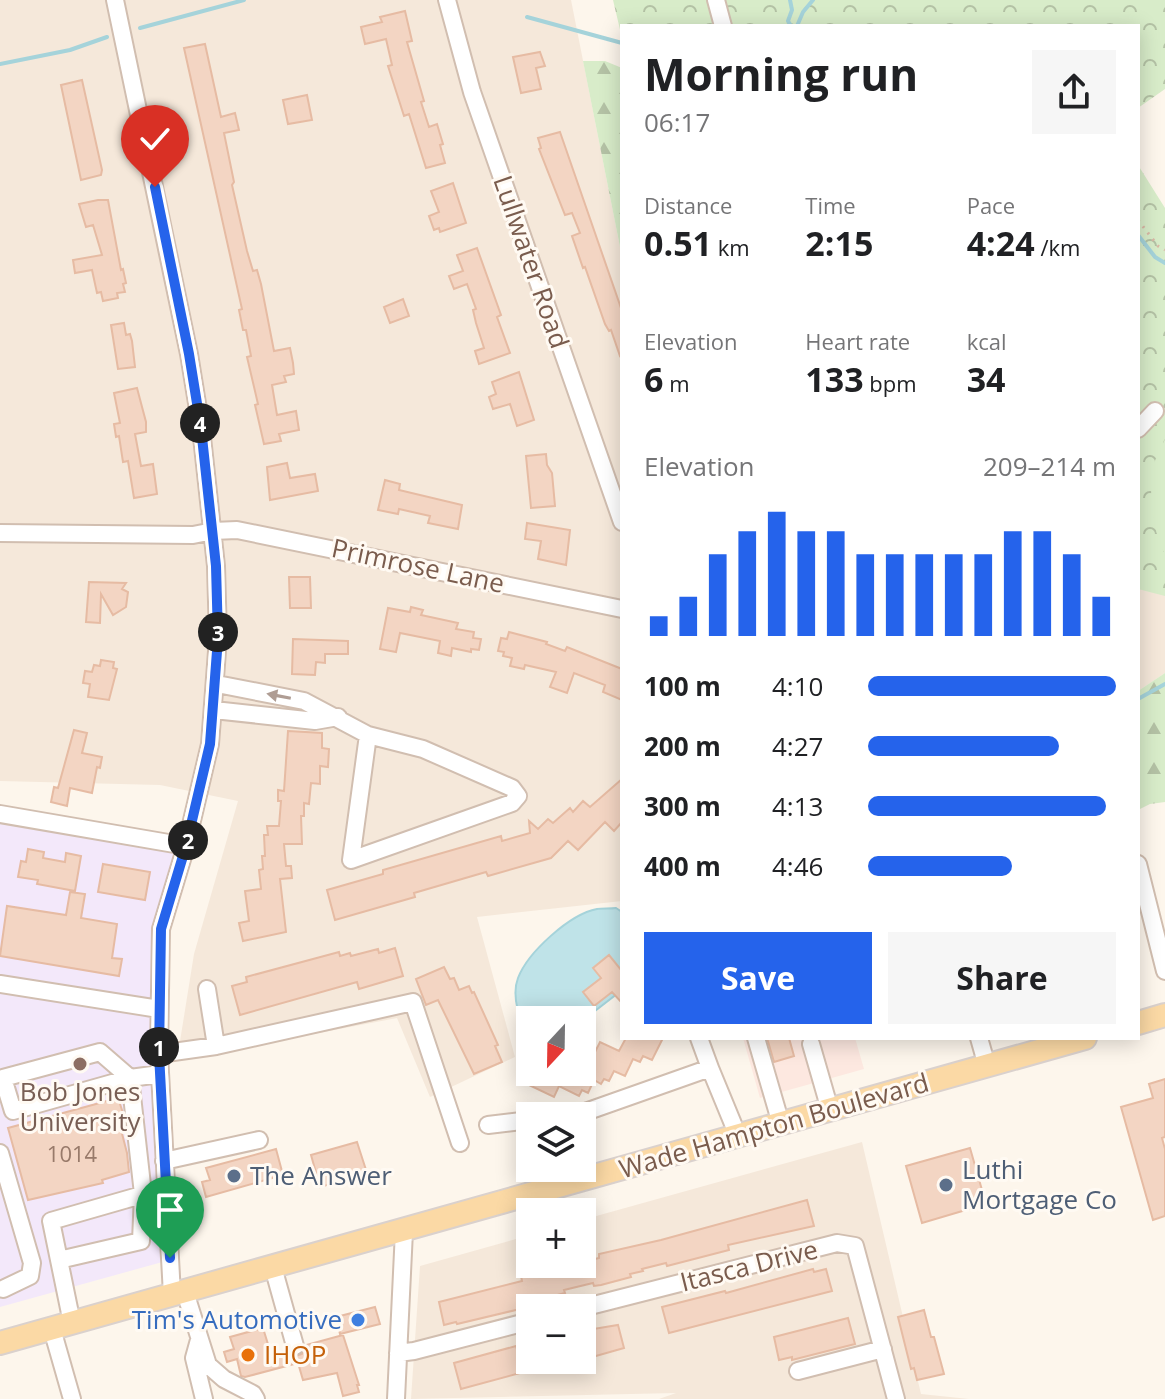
<!DOCTYPE html>
<html lang="en">
<head>
<meta charset="utf-8">
<style>
	:root { --surface:#fff; --page:#f6f6f6; --text:#202124; --muted:#757577; --accent:#2563eb }
	body { margin:0; font-family:"Open Sans",sans-serif; background:var(--page); color:var(--text); height:100vh; display:flex; flex-direction:column; font-size:30px; white-space:nowrap }
	* { box-sizing:border-box; margin:0 }
	p { font-size:26px; color:var(--muted) }
	.icon { flex:none; width:44px; height:44px; fill:none; stroke:currentColor; stroke-width:2; stroke-linecap:round; stroke-linejoin:round }
	.map { position:relative; flex:1; overflow:hidden }
	.sheet { position:absolute; left:620px; top:24px; width:520px; height:1016px; display:flex; flex-direction:column; background:var(--surface); border-radius:0px; box-shadow:0 4px 20px #0003 }
	.sheet>* { flex:none }
	.needle { width:52px; rotate:202deg }
	.tools { position:absolute; left:516px; top:1006px; display:grid; gap:16px }
	.tools a { display:grid; place-items:center; width:80px; height:80px; border-radius:0px; background:var(--surface); box-shadow:0 4px 20px #0003; font-size:40px }
	.pin { position:absolute; display:grid; place-items:center; width:68px; height:68px; color:#fff; margin:-82px -34px; border-radius:50% 50% 50% 0; rotate:-45deg; box-shadow:0 0 8px #0007 }
	.pin .icon { rotate:45deg }
	.km { position:absolute; width:40px; height:40px; margin:-20px; border-radius:50%; background:#222; color:#fff; font-size:22px; line-height:40px; text-align:center }
	.round { display:grid; place-items:center; flex:none; width:84px; height:84px; border-radius:0px; background:var(--page) }
	.head { display:flex; align-items:center; justify-content:space-between; height:136px; padding:0 24px }
	h1 { font-size:44px; font-weight:700; line-height:60px }
	.metrics { display:grid; grid-template-columns:repeat(3,1fr); gap:12px; height:136px; padding:8px 24px }
	.metrics div { display:grid; align-content:center }
	.metrics b { font-size:34px; font-weight:700 }
	.metrics small { font-size:22px; font-weight:400 }
	.metrics p { font-size:22px }
	.chart { height:224px; padding:16px 24px }
	.chart p { display:flex; justify-content:space-between }
	.chart svg { width:100%; height:144px; margin-top:8px; stroke:var(--accent); stroke-width:6 }
	.cta { display:flex; gap:16px; margin-top:auto; padding:16px 24px }
	.cta a { flex:1; height:92px; border-radius:0px; background:var(--accent); color:#fff; font-size:32px; font-weight:700; line-height:92px; text-align:center }
	.cta a+a { background:var(--page); color:var(--text) }
	ul { padding:0 24px; list-style:none; font-size:26px }
	li { display:grid; grid-template-columns:128px 96px 1fr; align-items:center; height:60px }
	li i { height:20px; border-radius:10px; background:var(--accent) }
	.map>svg:first-child { display:block }
	.residential { fill:#f5e8da; fill-rule:evenodd }
	.commercial { fill:#fde8e0 }
	.education { fill:#f3e8fa }
	.forest { fill:url(#forest-firs) }
	.park { fill:url(#park-crowns) }
	.pitch { fill:#d8ecc9 }
	.water { fill:#bfe3e8; stroke:#a5d3da; stroke-width:2 }
	.lines { fill:none; stroke-linecap:round; stroke-linejoin:round }
	.stream { stroke:#a5d3da; stroke-width:4 }
	.building { fill:#f3d5c3; stroke:#e6bba3; stroke-width:2 }
	.minor-casing { stroke:#d1beb0; stroke-width:20 }
	.major-casing { stroke:#dad1cd; stroke-width:26 }
	.path { stroke:#d9b8a5; stroke-width:3; stroke-dasharray:2 6; stroke-linecap:butt }
	.minor { stroke:#fff; stroke-width:16 }
	.major { stroke:#fbd9a5; stroke-width:22 }
	.oneway { fill:#af9d94 }
	.route-casing { stroke:#fff; stroke-width:16 }
	.route { stroke:#2563eb; stroke-width:10 }
	.education-dot { fill:#8d6e63; stroke:#fffaf3; stroke-width:3 }
	.service-dot { fill:#5c6f8a; stroke:#fffaf3; stroke-width:3 }
	.shop-dot { fill:#3f7fe0; stroke:#fffaf3; stroke-width:3 }
	.food-dot { fill:#e8710a; stroke:#fffaf3; stroke-width:3 }
	.labels { text-anchor:middle; stroke-width:6; stroke-linejoin:round; paint-order:stroke }
	.number-label { font-size:22px; fill:#987a6a }
	.street-label { font-size:26px; fill:#7a5c4d; stroke:#fffaf3 }
	.education-label { font-size:26px; fill:#785e54; stroke:#fffaf3 }
	.service-label { font-size:26px; fill:#4e5e75; stroke:#fffaf3; text-anchor:start }
	.shop-label { font-size:26px; fill:#366cbe; stroke:#fffaf3; text-anchor:end }
	.food-label { font-size:26px; fill:#c56008; stroke:#fffaf3; text-anchor:start }
</style>
</head>
<body>
<div class="map">
<svg width="1165" height="1399" viewBox="0 0 1165 1399">
	<defs>
		<pattern id="forest-firs" width="22" height="20" patternUnits="userSpaceOnUse" patternTransform="scale(2)"><rect width="22" height="20" fill="#d8ecc9"/><path d="M5 1l3.5 6h-7zM16 11l3.5 6h-7z" fill="#b4c2a5"/></pattern>
		<pattern id="park-crowns" width="20" height="18" patternUnits="userSpaceOnUse" patternTransform="scale(2)"><rect width="20" height="18" fill="#d8ecc9"/><path d="M2 6a3 3 0 1 1 6 0M12 15a3 3 0 1 1 6 0" fill="none" stroke="#b4c2a5"/></pattern>
	</defs>
	<rect width="100%" height="100%" fill="#fdf6ec"/>
	<path class="residential" d="M0 0H571L622 257V901L477 917 515 1057 430 1097 397 1018 177 1060 194 954 238 801 160 785 0 781Z
		M1138 585 1165 593V673L1138 691Z
		M862 1142 921 1394 969 1399H659L676 1393 411 1399 420 1266 530 1235V1264H582V1220ZM530 1308H582V1360H530Z"/>
	<path class="commercial" d="M743 1038H855L864 1069 760 1098Z"/>
	<path class="education" d="M0 824 177 850 155 947 166 1261 0 1307Z"/>
	<path class="forest" d="M583 61H605L622 68V257Z
		M1165 673V802L1150 804 1138 810V691Z"/>
	<path class="park" d="M613 0H1165V89L1138 108V26H622V38Z
		M1138 165 1165 208V596L1138 589Z"/>
	<path class="pitch" d="M1165 439V555C1153 531 1148 494 1153 468 1155 458 1161 448 1165 439Z"/>
	<path class="water" d="M616 908 622 912V990L582 1021 530 1020V1038C520 1024 511 996 518 978 528 952 570 914 597 909 603 908 610 909 616 908Z"/>
	<g class="lines">
		<path class="stream" d="M790 0 792 10 788 21 791 26
			M527 17 622 43
			M797 26 803 12 813 0
			M140 28 244 0
			M0 64 70 50 107 37
			M1138 235 1155 257 1165 263
			M1138 699 1165 684"/>
	</g>
	<path class="building" d="M405 11 412 41 407 42 424 101 421 102 429 127 437 124 443 144 440 145 445 163 426 168 409 114 404 116 388 66 392 65 386 39 365 44 361 27 382 22 380 17Z
		M205 44 221 117 235 113 239 130 224 133 234 182 232 185 247 251 253 271 257 270 261 284 274 351 290 348 293 363 294 374 284 376 286 382 272 385 277 415 296 411 299 430 279 434 281 441 264 444 255 405 258 404 247 357 251 356 246 330H243L239 310 242 309 184 48Z
		M540 52 545 66 536 68 541 89 521 93 513 57Z
		M82 80 102 170 101 175 81 180 61 85Z
		M307 95 312 120 288 124 283 100Z
		M560 132 622 311V355L620 356 611 330 609 331 605 324 585 267 583 268 572 236 580 233 572 213 565 215 539 149 541 148 538 138Z
		M453 183 466 223 440 232 439 228 434 230 429 216 439 212 431 191Z
		M98 200H108L121 270 123 269 126 283 123 284 125 292 117 293 118 298 103 301 101 292 97 293 92 270 75 273 73 260 102 255 93 225 86 227 79 204Z
		M477 248 501 315 497 317 510 353 479 364 475 351 484 348 476 323 473 310 476 309 467 284 454 289 449 276 463 271 457 255Z
		M403 299 409 316 390 323 384 307Z
		M124 323 126 335 130 334 132 341 135 367 118 369 111 325Z
		M519 372 534 420 517 426 510 404 493 409 489 397 496 394 492 382Z
		M137 388 146 422V432L135 434 141 466 153 464 157 494 134 498 128 461 123 462 119 436 116 437 114 424 120 423 114 393Z
		M546 454 547 465 552 473 555 506 531 508 526 456Z
		M287 463 290 478 315 474 318 491 270 500 267 467Z
		M385 480 400 484 399 490 462 505 458 529 428 523 430 516 399 509 398 514 378 510Z
		M527 523 570 530 566 565 538 559 541 541 525 539Z
		M289 577H310L311 608H290Z
		M89 582 126 583 122 589 128 592 126 607 113 615 101 594 100 623 86 622Z
		M411 607 423 610 421 615 458 623 456 629 474 632 473 638 481 639 479 650 471 649V652L452 648 451 656 438 653 440 641 400 633 396 652 380 649 388 608 410 612Z
		M509 632 547 642 546 644 565 651 567 647 622 669V700L603 692 605 685 574 673 567 693 550 687 556 672 525 665 524 669 510 666 512 658 503 656 504 652 498 651 501 638 507 639Z
		M293 639 348 641V654H325V663L316 662 315 675 292 674Z
		M101 660 114 662 113 668 117 669 109 700 88 697 90 684 83 683 85 671 92 672 94 665 100 666Z
		M74 730 87 733 82 753 102 757 100 768 97 767 92 793 70 788 67 806 51 802 54 787 58 788Z
		M288 731 322 733V748L329 749 328 767 320 766V784L311 783 309 804 304 803V816H301L302 844H284L286 866H291L292 878 280 879 286 932 243 941 239 923 249 921 245 891 261 889 259 870 263 869 262 856H265L264 835H268L267 826H279L281 801H278V790L284 791Z
		M622 779V822L614 831 605 822 578 850 568 841 551 858 488 876 486 872 414 893 415 897 335 920 327 890 383 874V870L501 836 502 841 530 833 529 821 538 829 548 819 553 823 570 808 573 812 583 801 590 807Z
		M28 849 44 852 43 858 65 862 66 853 81 856 75 891 37 884 38 880 18 877 21 861 26 862Z
		M103 864 150 872 145 900 98 892Z
		M70 892 85 894 81 918 117 924 112 958 122 959 119 976 0 956 7 906 66 915Z
		M395 948 403 976 359 989 357 982 240 1015 232 986 247 982 246 977 339 952 340 956 350 953 351 956 378 949 379 953Z
		M609 955 622 971V1003L612 992 594 1006 583 992 601 978 593 968Z
		M444 967 450 979 454 978 459 990 469 986 472 993 474 992 498 1045 495 1046 502 1062 474 1074 438 1000 426 1005 416 979Z
		M626 1038H663L652 1060 643 1056 640 1062 633 1059 625 1076 614 1071 609 1081 604 1079 601 1084 594 1080 588 1093 582 1090 579 1096 559 1086 554 1097 529 1085 535 1072H559L569 1077 572 1072H582V1063L588 1066 600 1042 619 1051Z
		M767 1038H789L794 1056 774 1062Z
		M1165 1079V1137L1162 1138 1165 1149V1216L1153 1220 1121 1107 1153 1098 1149 1084Z
		M118 1098 123 1113 117 1114 127 1153 129 1172 102 1180 103 1183 28 1200 8 1128Z
		M357 1142 367 1173 320 1187 311 1155Z
		M970 1148 986 1204 922 1223 906 1166Z
		M276 1149 283 1175 206 1197 202 1182 210 1180 206 1168Z
		M807 1200 814 1226 728 1245 729 1250 667 1266 666 1263 642 1269 643 1271 630 1274 631 1277 601 1285 594 1286 593 1283 564 1290 565 1293 519 1305 520 1309 457 1324 456 1322 444 1325 439 1302 522 1281 521 1276 533 1273 532 1270 556 1264H588L587 1261 599 1258V1254L661 1240Z
		M813 1269 814 1272 826 1269 832 1291 669 1333 662 1307 725 1291 726 1293Z
		M375 1307 380 1324 340 1334 336 1317Z
		M924 1310 931 1337H934L944 1374 917 1380 914 1368 911 1369 898 1317Z
		M848 1318 855 1344 792 1360V1357L779 1360 774 1337Z
		M618 1325 624 1348 582 1360V1334L593 1332V1329Z
		M263 1328 271 1354 285 1351 293 1357 302 1354 306 1345 343 1335 359 1385H357L359 1392 343 1396 337 1373 303 1380 298 1363 245 1377 241 1376 237 1359 227 1362 224 1352 234 1349 230 1337Z
		M516 1346 517 1349 530 1346V1360H552L553 1364 461 1389 454 1363Z"/>
	<g class="lines">
		<g class="minor-casing">
			<path id="minor" d="M115 0 189 354 201 428 216 566 218 638 210 744 186 846 161 929 159 1054 172 1295
				M447 0 472 92 622 522
				M716 0 723 26
				M1138 429 1155 411
				M0 533 193 535 213 531 237 530 622 609
				M217 684 304 701 368 735 423 749 512 788 518 796 512 803 351 860 368 735
				M214 710 315 721 338 717
				M0 814 186 846
				M1138 864 1165 971
				M0 984 159 1009
				M207 989 216 1046
				M699 1038 710 1068
				M756 1038 781 1124
				M979 1038 987 1066
				M811 1044 830 1110
				M159 1054 216 1046 413 1002 460 1143
				M574 1116 710 1068 738 1136
				M488 1125 530 1120
				M0 1153 32 1263 30 1276 3 1289
				M164 1161 259 1140
				M59 1260 141 1241 143 1194 130 1078 100 1052 3 1078 13 1111 130 1078 160 1074
				M273 1267 295 1346
				M185 1292 208 1365 224 1379 253 1394 256 1399
				M582 1308 837 1243 855 1246 896 1399
				M72 1323 51 1221 152 1192
				M52 1329 72 1399
				M199 1340 194 1358 204 1399
				M398 1353 414 1351 530 1321
				M798 1371 883 1349
				M396 1399 404 1231"/>
		</g>
		<g class="major-casing">
			<path id="major" d="M1138 1023 1165 1015
				M0 1343 1085 1038"/>
		</g>
		<path class="path" d="M1138 220 1158 246 1165 250"/>
		<use href="#minor" class="minor"/>
		<use href="#major" class="major"/>
	</g>
	<defs><path id="oneway-solid" d="M-6-.8H1V-3.2L6.5 0L1 3.2V.8H-6Z" transform="scale(2)"/></defs>
	<use class="oneway" href="#oneway-solid" transform="translate(279 696) rotate(-169)"/>
	<g class="lines">
		<g class="route-casing">
			<path id="route" d="M155 187 189 354 201 428 216 566 218 638 210 744 186 846 161 929 159 1054 170 1258"/>
		</g>
		<use href="#route" class="route"/>
	</g>
	<circle class="education-dot" cx="80" cy="1064" r="8"/>
	<g class="service-dot">
		<circle cx="234" cy="1176" r="8"/>
		<circle cx="946" cy="1185" r="8"/>
	</g>
	<circle class="shop-dot" cx="358" cy="1320" r="8"/>
	<circle class="food-dot" cx="248" cy="1355" r="8"/>
	<g class="labels">
		<g class="number-label">
			<text x="72" y="1162">1014</text>
		</g>
		<g class="street-label">
			<text transform="translate(531 262) rotate(71)" y="9">Lullwater Road</text>
			<text transform="translate(418 566) rotate(12)" y="9">Primrose Lane</text>
			<text transform="translate(774 1126) rotate(-16)" y="9">Wade Hampton Boulevard</text>
			<text transform="translate(749 1266) rotate(-14)" y="9">Itasca Drive</text>
		</g>
		<g class="education-label">
			<text x="80" y="1101">Bob Jones<tspan x="80" dy="30">University</tspan></text>
		</g>
		<g class="service-label">
			<text x="962" y="1179">Luthi<tspan x="962" dy="30">Mortgage Co</tspan></text>
			<text x="250" y="1185">The Answer</text>
		</g>
		<g class="shop-label">
			<text x="342" y="1329">Tim's Automotive</text>
		</g>
		<g class="food-label">
			<text x="264" y="1364">IHOP</text>
		</g>
	</g>
</svg>
<div class="tools">
<a><svg class="needle" viewBox="-14 -14 28 28"><path d="M0-13l5 13h-10z" fill="#e53935"/><path d="M0 13l5-13h-10z" fill="#757577"/></svg></a>
<a><svg class="icon" aria-label="layers" viewBox="0 0 24 24"><path d="M12 4l9 5-9 5-9-5zM3 14l9 5 9-5"/></svg></a>
<a>+</a>
<a>−</a>
</div>
<div class="pin" style="left:170px;top:1258px;background:#1e9e55"><svg class="icon" aria-label="arrive" viewBox="0 0 24 24"><path d="M6 21V4h12l-3 4 3 4H6"/></svg></div>
<div class="pin" style="left:155px;top:187px;background:#d93025"><svg class="icon" aria-label="check" viewBox="0 0 24 24"><path d="M5 12l5 5 9-10"/></svg></div>
<b class="km" style="left:159px;top:1047px">1</b>
<b class="km" style="left:188px;top:840px">2</b>
<b class="km" style="left:218px;top:632px">3</b>
<b class="km" style="left:200px;top:423px">4</b>
<section class="sheet">
<div class="head"><div><h1>Morning run</h1><p>06:17</p></div><a class="round"><svg class="icon" aria-label="share" viewBox="0 0 24 24"><path d="M12 15V3M7 8l5-5 5 5M5 13v7h14v-7"/></svg></a></div>
<div class="metrics">
<div><p>Distance</p><b>0.51<small> km</small></b></div>
<div><p>Time</p><b>2:15</b></div>
<div><p>Pace</p><b>4:24<small> /km</small></b></div>
</div>
<div class="metrics">
<div><p>Elevation</p><b>6<small> m</small></b></div>
<div><p>Heart rate</p><b>133<small> bpm</small></b></div>
<div><p>kcal</p><b>34</b></div>
</div>
<div class="chart"><p><span>Elevation</span>209–214 m</p>
<svg viewBox="0 0 160 44" preserveAspectRatio="none"><path d="M5 44V38M15 44V32M25 44V19M35 44V12M45 44V6M55 44V12M65 44V12M75 44V19M85 44V19M95 44V19M105 44V19M115 44V19M125 44V12M135 44V12M145 44V19M155 44V32"/></svg>
</div>
<ul>
<li><b>100 m</b>4:10<i style="width:100%"></i></li>
<li><b>200 m</b>4:27<i style="width:77%"></i></li>
<li><b>300 m</b>4:13<i style="width:96%"></i></li>
<li><b>400 m</b>4:46<i style="width:58%"></i></li>
</ul>
<div class="cta"><a>Save</a><a>Share</a></div>
</section>
</div>
</body>
</html>
